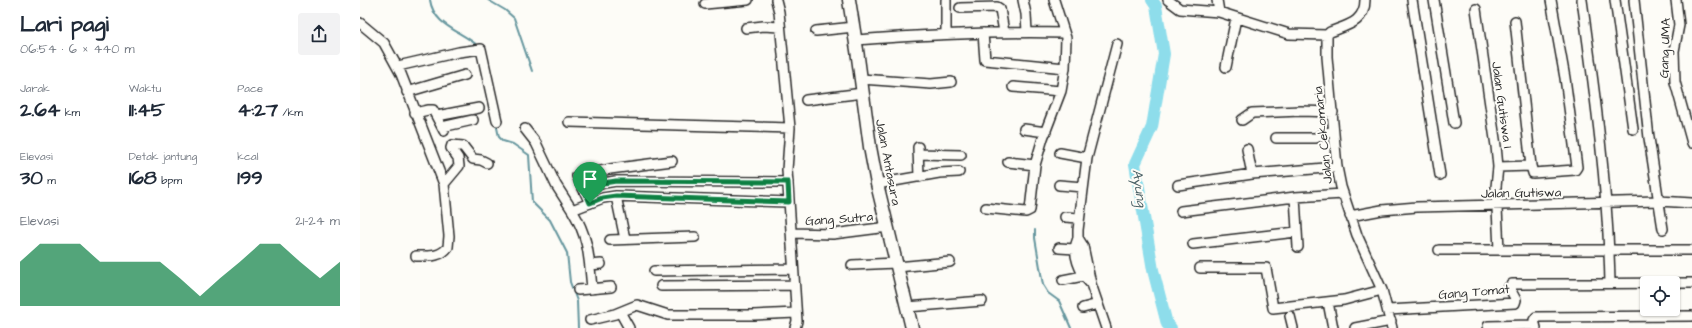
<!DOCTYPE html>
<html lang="id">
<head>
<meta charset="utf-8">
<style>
	:root { --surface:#fff; --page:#f2f2f3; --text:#1f2937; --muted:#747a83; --accent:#0b8043 }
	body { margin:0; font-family:"Architects Daughter",sans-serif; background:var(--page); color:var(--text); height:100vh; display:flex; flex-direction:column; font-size:15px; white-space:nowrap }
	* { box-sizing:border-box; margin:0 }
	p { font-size:13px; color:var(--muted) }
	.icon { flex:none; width:22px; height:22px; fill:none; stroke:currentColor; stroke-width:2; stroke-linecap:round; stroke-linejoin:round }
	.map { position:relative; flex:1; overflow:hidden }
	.side { display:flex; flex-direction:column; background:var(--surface); width:360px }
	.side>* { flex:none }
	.fabs { position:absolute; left:1280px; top:276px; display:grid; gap:8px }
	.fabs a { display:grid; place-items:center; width:40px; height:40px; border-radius:4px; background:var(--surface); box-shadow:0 1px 3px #0004; font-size:20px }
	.pin { position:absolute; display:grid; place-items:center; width:34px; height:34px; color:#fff; margin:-41px -17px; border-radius:50% 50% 50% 0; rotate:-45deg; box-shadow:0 0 4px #0007 }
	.pin .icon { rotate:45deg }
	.round { display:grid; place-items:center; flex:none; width:42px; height:42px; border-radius:4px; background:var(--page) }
	.headline { display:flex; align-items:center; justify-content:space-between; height:68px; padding:0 20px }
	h1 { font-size:22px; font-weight:800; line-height:30px }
	.stats { display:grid; grid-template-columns:repeat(3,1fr); gap:6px; height:68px; padding:4px 20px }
	.stats div { display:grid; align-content:center }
	.stats b { font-size:20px; font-weight:800 }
	.stats small { font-size:11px; font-weight:400 }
	.stats p { font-size:11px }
	.chart { height:112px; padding:8px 20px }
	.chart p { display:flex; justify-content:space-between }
	.chart svg { width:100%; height:72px; margin-top:4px; fill:var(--accent); opacity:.7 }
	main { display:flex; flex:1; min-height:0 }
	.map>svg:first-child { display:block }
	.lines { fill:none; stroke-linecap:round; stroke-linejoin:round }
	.stream { stroke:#66969e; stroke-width:2 }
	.river { stroke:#8eddeb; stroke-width:12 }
	.minor-casing { stroke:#2b2b2b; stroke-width:12 }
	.major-casing { stroke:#2b2b2b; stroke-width:15 }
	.minor { stroke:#fdfcf7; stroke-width:9 }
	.major { stroke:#fdfcf7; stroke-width:12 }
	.route-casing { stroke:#fff; stroke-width:8 }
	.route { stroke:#0b8043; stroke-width:5 }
	.labels { text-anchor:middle; stroke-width:4; stroke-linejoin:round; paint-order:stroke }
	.street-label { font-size:13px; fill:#2b2b2b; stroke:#fdfcf7 }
	.water-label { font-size:14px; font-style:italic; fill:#496065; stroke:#fdfcf7 }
</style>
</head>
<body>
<main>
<section class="side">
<div class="headline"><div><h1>Lari pagi</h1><p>06:54 · 6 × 440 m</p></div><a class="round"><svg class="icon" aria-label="share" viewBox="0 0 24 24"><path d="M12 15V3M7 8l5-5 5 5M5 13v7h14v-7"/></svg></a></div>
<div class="stats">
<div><p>Jarak</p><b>2.64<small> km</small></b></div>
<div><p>Waktu</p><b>11:45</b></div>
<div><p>Pace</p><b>4:27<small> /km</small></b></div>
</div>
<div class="stats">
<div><p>Elevasi</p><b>30<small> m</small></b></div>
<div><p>Detak jantung</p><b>168<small> bpm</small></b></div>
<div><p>kcal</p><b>199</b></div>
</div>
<div class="chart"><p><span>Elevasi</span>21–24 m</p>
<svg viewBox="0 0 160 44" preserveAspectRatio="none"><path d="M0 44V17L10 6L20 6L30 6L40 17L50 17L60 17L70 17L80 27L90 38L100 27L110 17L120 6L130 6L140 17L150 27L160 17V44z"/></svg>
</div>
</section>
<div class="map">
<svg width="1332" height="328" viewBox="0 0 1332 328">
	<rect width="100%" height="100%" fill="#fdfcf7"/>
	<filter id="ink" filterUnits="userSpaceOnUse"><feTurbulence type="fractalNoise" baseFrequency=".025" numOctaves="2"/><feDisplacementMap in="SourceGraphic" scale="8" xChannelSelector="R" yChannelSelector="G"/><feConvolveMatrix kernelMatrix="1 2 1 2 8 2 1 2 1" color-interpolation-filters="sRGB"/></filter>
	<g filter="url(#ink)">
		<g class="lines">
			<path class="stream" d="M70 0C74 27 103 31 119 47
				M128 0 145 10 154 18 172 71
				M136 123 139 137 143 141 153 144 169 155 172 202 190 220 207 253 210 282 217 301 218 328
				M675 230V238L683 285 688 293 699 301 711 328"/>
			<path class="river" d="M792 0 796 6 804 54 792 127 775 164 793 270 807 324 811 328"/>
			<g class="minor-casing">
				<path id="minor" d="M416 0 419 12 430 128
					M586 0V34
					M663 0 666 14 667 32
					M808 0 820 9 859 12 929 34 967 35
					M857 0 859 12
					M1005 0C1005 22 988 25 970 32L967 35V57L977 167 981 187 997 235 1022 290 1032 328
					M1052 0 1080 175
					M1074 0 1094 123
					M1222 0C1235 94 1248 188 1250 283
					M1255 0 1273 129
					M1274 0 1289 138 1303 229
					M1316 0 1319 25 1314 51 1315 82 1332 143
					M345 4 388 0
					M600 8 637 7 640 9 644 32
					M1155 21 1171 166
					M0 23 24 43 41 74 84 184 89 236 88 247C80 258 68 256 56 256
					M386 28 403 26 420 27
					M456 31 494 27
					M623 33 625 60 705 68
					M496 40C565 35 635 31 704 33
					M38 66 99 52 121 49 137 121
					M866 67 876 18
					M501 79 571 84 591 82
					M653 87 701 91
					M47 92 105 75
					M446 100 503 93
					M55 113 68 110H73L84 131
					M77 116 119 108
					M882 120 892 113 941 111 973 112
					M209 122 430 128 427 170 437 321 435 328
					M82 127 113 120
					M165 129 176 143 196 185 212 210
					M664 129 686 132
					M916 138H956L964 133 971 132
					M558 147 559 177
					M887 149 892 174
					M700 153 727 158
					M558 154 601 155
					M648 162 675 165
					M1138 167 1171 166 1173 173 1215 170 1217 167 1205 78 1191 0
					M84 184 99 166 98 158 91 148 92 145 103 146 113 159 121 160 127 163
					M517 184 579 173 599 172
					M699 185 723 187
					M818 185 892 174 977 167
					M224 189 244 183 256 181 428 182
					M256 196 265 239
					M935 197 938 247
					M230 203 217 176 250 169 312 161
					M626 208 666 212 670 210 675 165 683 138 701 91 705 68 706 38 694 0
					M821 211 935 197 983 194
					M990 216 1022 210 1057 207 1299 201 1332 203
					M705 217 719 218
					M431 233 473 234 528 227
					M718 238C711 253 720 273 731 284
					M250 240 335 237
					M833 244 936 232
					M699 248 715 249
					M1079 250H1139L1136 187 1138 167 1136 146 1116 9
					M1139 250H1332
					M230 265 241 264
					M492 265 536 263
					M537 267 590 262
					M840 268H906L913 308 984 300 1022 290
					M294 271 433 269
					M703 280 723 276
					M301 286 433 285
					M232 289C229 257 229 238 212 210L243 198 256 196 429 202
					M218 290 251 287
					M968 302 973 328
					M547 307 622 301
					M723 308 738 304
					M1028 310 1155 303 1156 300 1149 287 1152 284 1332 283
					M260 312 269 328
					M930 316 933 328
					M230 320 255 314 277 305 308 315H394L436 313
					M1128 326 1175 325
					M746 328 731 284 723 246 718 238V230L727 158 757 44
					M995 328 1031 321
					M1176 328 1174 320 1176 317 1332 316"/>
			</g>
			<g class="major-casing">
				<path id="major" d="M489 0 497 50 510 147 517 184 552 328"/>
			</g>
			<use href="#minor" class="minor"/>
			<use href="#major" class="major"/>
		</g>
	</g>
	<g class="lines" filter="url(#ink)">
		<g class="route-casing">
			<path id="route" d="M256 181 428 182 429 202 256 196 242 198 230 203 224 189 244 183Z"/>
		</g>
		<use href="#route" class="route"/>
	</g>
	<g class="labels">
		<g class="street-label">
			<text transform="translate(1304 48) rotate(-88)" y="5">Gang UMA</text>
			<text transform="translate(1143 105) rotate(82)" y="5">Jalan Gutiswa I</text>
			<text transform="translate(962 135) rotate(-96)" y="5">Jalan Cekomaria</text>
			<text transform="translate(529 162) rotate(79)" y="5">Jalan Antasura</text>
			<text transform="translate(1161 192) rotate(-1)" y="5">Jalan Gutiswa</text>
			<text transform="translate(479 218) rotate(-4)" y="5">Gang Sutra</text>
			<text transform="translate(1114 291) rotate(-5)" y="5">Gang Tomat</text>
		</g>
		<g class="water-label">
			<text transform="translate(780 188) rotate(82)" y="5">Ayung</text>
		</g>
	</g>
</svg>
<div class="fabs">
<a><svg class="icon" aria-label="locate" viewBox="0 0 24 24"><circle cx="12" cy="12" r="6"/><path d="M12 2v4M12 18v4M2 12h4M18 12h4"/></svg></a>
</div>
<div class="pin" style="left:230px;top:203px;background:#1e9e55"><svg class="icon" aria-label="arrive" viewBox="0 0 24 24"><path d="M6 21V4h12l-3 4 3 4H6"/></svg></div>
</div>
</main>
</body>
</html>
